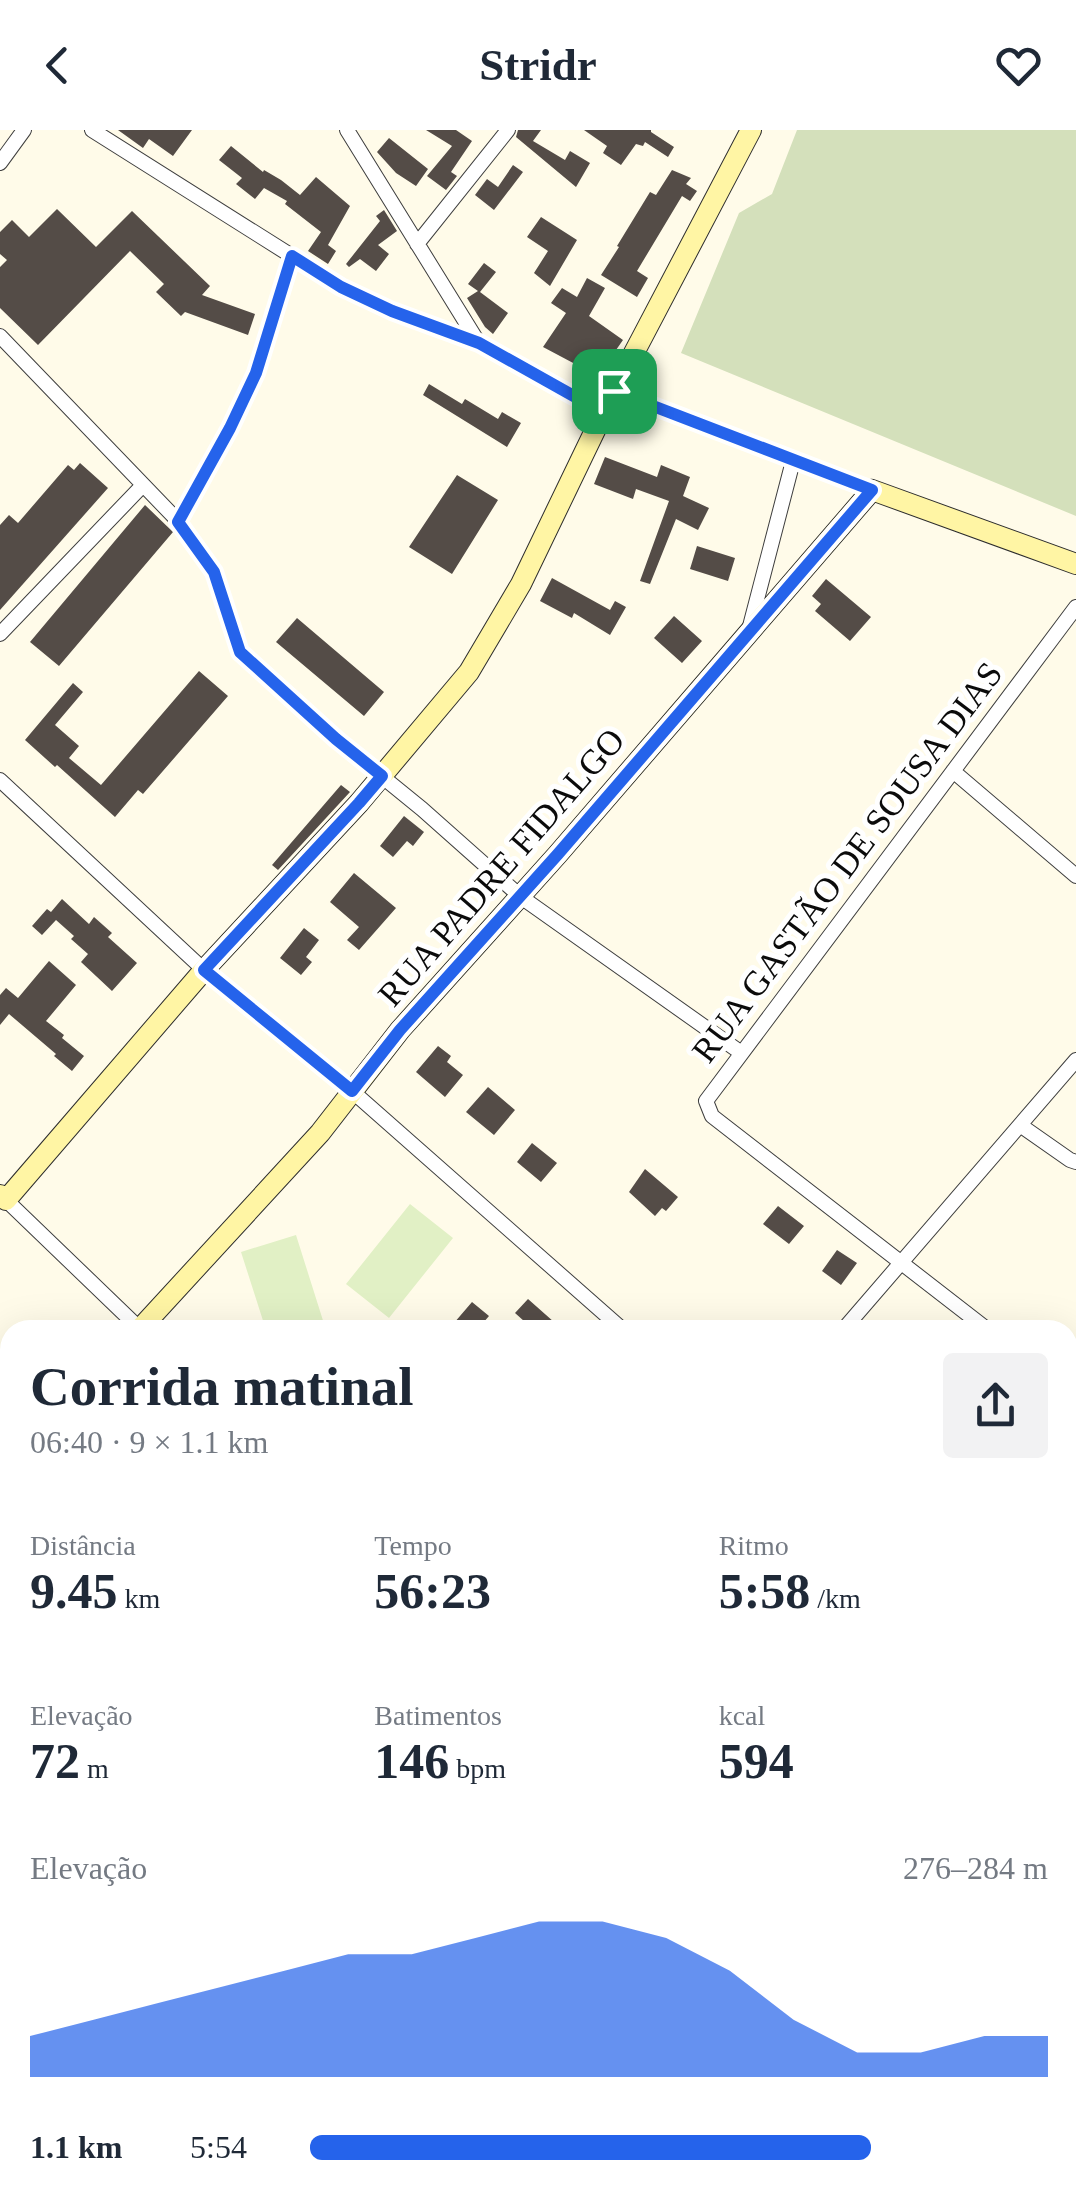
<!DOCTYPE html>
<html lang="pt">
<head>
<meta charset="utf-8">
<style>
	:root { --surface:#fff; --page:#f2f2f3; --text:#1f2937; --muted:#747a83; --accent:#2563eb }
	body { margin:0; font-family:Georgia,serif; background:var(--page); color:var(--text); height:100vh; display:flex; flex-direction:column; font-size:38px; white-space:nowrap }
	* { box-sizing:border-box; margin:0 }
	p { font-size:32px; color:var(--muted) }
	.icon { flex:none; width:55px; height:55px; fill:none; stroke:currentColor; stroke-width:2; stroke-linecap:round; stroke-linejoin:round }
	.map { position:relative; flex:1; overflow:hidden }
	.side { position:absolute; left:0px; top:1190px; width:1078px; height:888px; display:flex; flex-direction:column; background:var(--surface); border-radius:30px 30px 0 0; box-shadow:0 10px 40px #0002 }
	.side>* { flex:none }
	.pin { position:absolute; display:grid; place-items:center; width:85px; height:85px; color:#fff; margin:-42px; border-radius:20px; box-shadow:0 5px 15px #0006 }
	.round { display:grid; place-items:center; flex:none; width:105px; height:105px; border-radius:10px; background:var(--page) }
	.overview { display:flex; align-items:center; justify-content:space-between; height:170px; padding:0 30px }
	h1 { font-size:55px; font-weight:800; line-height:75px }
	.metrics { display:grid; grid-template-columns:repeat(3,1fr); gap:15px; height:170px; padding:10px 30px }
	.metrics div { display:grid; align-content:center }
	.metrics b { font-size:50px; font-weight:800 }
	.metrics small { font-size:28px; font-weight:400 }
	.metrics p { font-size:28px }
	.chart { height:280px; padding:20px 30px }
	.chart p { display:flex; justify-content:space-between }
	.chart svg { width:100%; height:180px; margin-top:10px; fill:var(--accent); opacity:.7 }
	ul { padding:0 30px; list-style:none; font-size:32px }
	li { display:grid; grid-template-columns:160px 120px 1fr; align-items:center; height:75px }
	li i { height:25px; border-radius:12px; background:var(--accent) }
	header { display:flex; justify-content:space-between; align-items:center; height:130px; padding:0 30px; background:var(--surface); font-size:45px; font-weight:800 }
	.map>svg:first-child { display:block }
	.cemetery { fill:#d4e0bb }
	.pitch { fill:#e1f0c5 }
	.building { fill:#544c47 }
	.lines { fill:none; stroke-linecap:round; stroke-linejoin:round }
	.lane-casing { stroke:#3e3e3e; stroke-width:9 }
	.street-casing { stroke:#3e3e3e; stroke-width:16 }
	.secondary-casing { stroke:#2d2d2d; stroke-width:22 }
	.primary-casing { stroke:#1c1c1c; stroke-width:25 }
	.lane { stroke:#fff; stroke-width:6 }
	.street { stroke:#fff; stroke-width:14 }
	.secondary { stroke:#fff5a4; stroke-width:20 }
	.primary { stroke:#fbd55d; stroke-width:22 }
	.route-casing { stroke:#fff; stroke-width:20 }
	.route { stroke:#2563eb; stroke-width:12 }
	.labels { text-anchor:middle; stroke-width:10; stroke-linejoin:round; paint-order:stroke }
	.street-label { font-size:35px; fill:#0b0b0b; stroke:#fff }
</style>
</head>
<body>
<header><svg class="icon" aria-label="back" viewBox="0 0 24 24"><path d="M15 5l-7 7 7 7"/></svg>Stridr<svg class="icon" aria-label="heart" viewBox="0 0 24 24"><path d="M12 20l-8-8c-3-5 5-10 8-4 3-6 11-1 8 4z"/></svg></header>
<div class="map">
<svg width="1076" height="2076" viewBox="0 0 1076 2076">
	<rect width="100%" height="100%" fill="#fffbe9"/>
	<path class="cemetery" d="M797 0H1076V386L681 223 739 83 772 64Z"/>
	<path class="pitch" d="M410 1074 453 1108 389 1188 346 1154Z
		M296 1105 326 1200H266L241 1122Z"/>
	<path class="building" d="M118 0H192L173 26 149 9 143 18Z
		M426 0H456L472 11 451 42 457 46 446 60 427 46 452 16Z
		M518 0H541L533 11 565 30 570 21 590 33 576 57 516 7Z
		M584 0H651V2L674 17 668 27 645 12 643 16 636 14 621 35 603 23 607 16Z
		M389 8 428 39 416 56 396 43 377 22Z
		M231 16 263 42 264 40 281 50 300 65 316 47 350 76 328 115 336 121 328 134 308 121 321 102 285 74 287 71 264 58 255 69 236 54 242 48 219 30Z
		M513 35 523 42 494 80 475 65 487 49 498 57Z
		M672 40 691 48 686 54 697 61 690 71 682 66 637 141 648 148 637 167 601 145 619 117 617 116 650 62 656 65Z
		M57 79 96 117 132 81 210 156 202 165 255 184 248 205 185 182 181 186 156 162 164 154 130 121 38 215 0 178V137L7 130 0 124V102L12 90 29 107Z
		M384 80 397 101 378 115 389 124 376 141 360 129 349 137 346 134 380 91 376 86Z
		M541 87 577 110 550 156 534 143 548 121 527 107Z
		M484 133 496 142 480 162 508 183 493 204 485 197 467 168 478 161 468 154Z
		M587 148 605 158 589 186 623 210 609 230 602 225 592 243 543 217 566 183 551 173 562 158 577 167Z
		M429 254 462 274 465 269 498 289 502 282 521 293 507 317 423 265Z
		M605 327 657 347 661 335 690 347 683 366 709 378 698 400 676 389 650 454 640 451 669 371 636 359 633 369 594 354Z
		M80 333 108 358 0 480V395L9 385 18 393 68 335 74 340Z
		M457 345 498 370 452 444 409 417Z
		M145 375 173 402 59 536 30 512Z
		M697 416 735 428 728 451 690 439Z
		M552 448 610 480 615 471 626 477 610 505 574 483 572 488 540 471Z
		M826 449 871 487 850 511 815 481 821 474 812 466Z
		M674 486 702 511 682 533 654 508Z
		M297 488 384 562 364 586 276 512Z
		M199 541 228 566 143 664 138 660 115 687 57 635 55 637 25 610 73 553 83 562 55 595 79 616 69 628 101 655Z
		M341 655 350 662 278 740 272 735Z
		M404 686 424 702 413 716 407 711 393 727 380 716Z
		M354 743 396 778 359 820 347 810 359 797 330 772Z
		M62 769 89 794 94 787 112 803 108 807 137 833 112 861 81 832 88 824 71 809 74 806 56 790 42 805 32 796 47 779 51 782Z
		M304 798 319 810 306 827 312 832 301 845 280 828Z
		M49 831 76 855 46 891 64 905 62 908 84 926 72 941 54 926 56 924 9 884 0 895V865L6 858 18 868Z
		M438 916 451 926 447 932 463 945 445 967 416 942Z
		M488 957 515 980 494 1005 466 982Z
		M532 1013 557 1033 541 1052 517 1032Z
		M645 1039 678 1067 666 1081 662 1078 655 1086 629 1062Z
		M778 1076 804 1096 789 1114 763 1094Z
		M837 1120 857 1133 841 1155 822 1141Z
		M528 1169 563 1200H534L515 1183Z
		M472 1172 489 1186 477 1200H448Z"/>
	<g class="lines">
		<g class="lane-casing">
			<path id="lane" d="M179 390 230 298 257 243 291 127
				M966 2076 967 2068"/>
		</g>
		<g class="street-casing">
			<path id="street" d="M92 0 341 157 391 181 479 213 604 283
				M347 0 478 212
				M0 33 24 0
				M417 114 508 0
				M0 206 179 392 214 442 240 521 336 609 422 679 521 767 740 922
				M614 261 872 360
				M749 500 793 331
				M0 504 143 355
				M953 641 1076 746
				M0 650 204 840 352 961 623 1200
				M1020 995 1070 1030 1076 1032
				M6 1070 141 1200
				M843 1200 1076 930
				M988 1200 712 986 706 971 1076 477
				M1068 1260 1076 1267
				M1068 1581 1076 1588
				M1068 1812 1076 1802
				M0 1888 10 1896
				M1068 1969 1076 1976
				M1068 1995 1076 2003
				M213 2068 223 2076
				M88 2076 96 2068
				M837 2076 844 2068"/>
		</g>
		<g class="secondary-casing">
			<path id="secondary" d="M0 1065 6 1070 204 840 359 673 469 542 521 454 614 261 751 0
				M139 1200 320 1003 400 900 558 724 872 360 1076 434
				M0 1356 10 1345"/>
		</g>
		<g class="primary-casing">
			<path id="primary" d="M1068 1402 1076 1392
				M1068 1456 1076 1445
				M484 2076 492 2068
				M537 2076 545 2068"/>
		</g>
		<use href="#lane" class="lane"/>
		<use href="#street" class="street"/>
		<use href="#secondary" class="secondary"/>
		<use href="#primary" class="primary"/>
	</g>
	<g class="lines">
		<g class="route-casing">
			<path id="route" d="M292 126 341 157 392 181 479 213 604 283 614 261 872 360 558 724 400 900 352 961 204 840 359 673 382 646 336 609 240 522 214 442 178 392 230 298 256 243Z"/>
		</g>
		<use href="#route" class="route"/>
	</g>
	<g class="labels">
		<g class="street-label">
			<text transform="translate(847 732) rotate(-53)" y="12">RUA GASTÃO DE SOUSA DIAS</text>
			<text transform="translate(501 737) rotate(-49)" y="12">RUA PADRE FIDALGO</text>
		</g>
	</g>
</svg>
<div class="pin" style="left:614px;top:261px;background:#1e9e55"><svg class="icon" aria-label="arrive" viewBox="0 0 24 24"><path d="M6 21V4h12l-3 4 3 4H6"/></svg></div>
<section class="side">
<div class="overview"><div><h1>Corrida matinal</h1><p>06:40 · 9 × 1.1 km</p></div><a class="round"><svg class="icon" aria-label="share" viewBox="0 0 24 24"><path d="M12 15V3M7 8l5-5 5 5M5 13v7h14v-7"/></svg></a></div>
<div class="metrics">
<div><p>Distância</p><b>9.45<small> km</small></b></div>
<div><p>Tempo</p><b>56:23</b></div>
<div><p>Ritmo</p><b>5:58<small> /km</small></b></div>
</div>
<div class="metrics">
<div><p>Elevação</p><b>72<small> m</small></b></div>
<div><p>Batimentos</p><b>146<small> bpm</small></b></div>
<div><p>kcal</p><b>594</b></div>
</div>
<div class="chart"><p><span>Elevação</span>276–284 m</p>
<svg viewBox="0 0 160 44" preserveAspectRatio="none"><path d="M0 44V34L10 30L20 26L30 22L40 18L50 14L60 14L70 10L80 6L90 6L100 10L110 18L120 30L130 38L140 38L150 34L160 34V44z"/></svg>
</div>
<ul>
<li><b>1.1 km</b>5:54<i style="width:76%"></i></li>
</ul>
</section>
</div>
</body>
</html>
